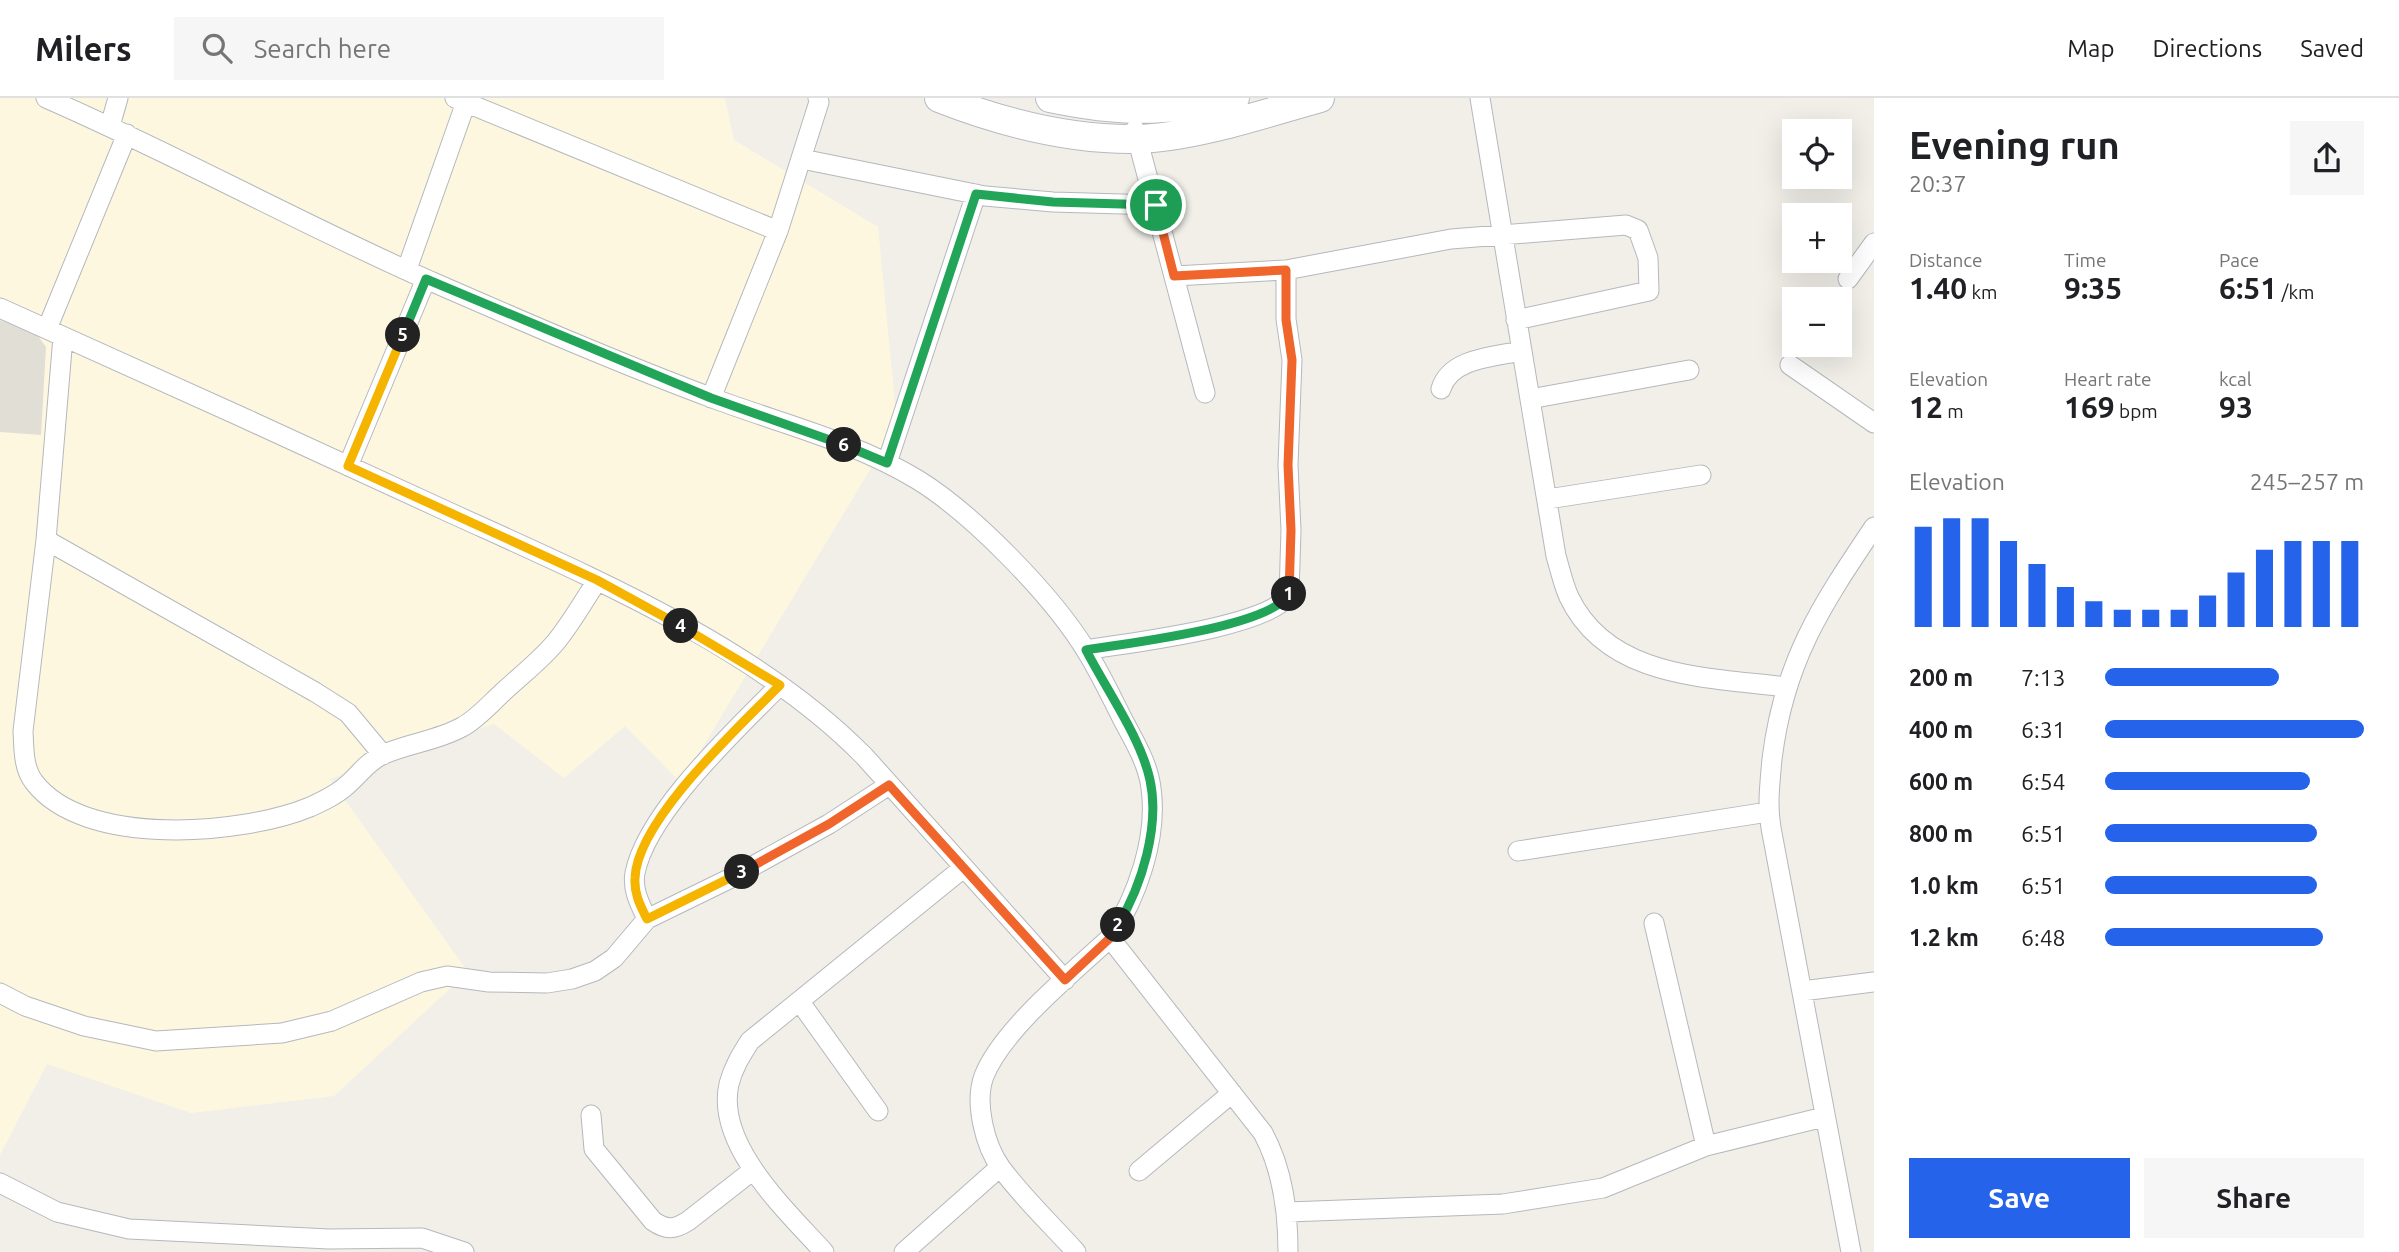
<!DOCTYPE html>
<html lang="en">
<head>
<meta charset="utf-8">
<style>
	:root { --surface:#fff; --page:#f6f6f6; --text:#202124; --muted:#757577; --line:#e0e0e0; --accent:#2563eb }
	body { margin:0; font-family:Ubuntu,sans-serif; background:var(--page); color:var(--text); height:100vh; display:flex; flex-direction:column; font-size:26px; white-space:nowrap }
	* { box-sizing:border-box; margin:0 }
	p { font-size:23px; color:var(--muted) }
	.icon { flex:none; width:38px; height:38px; fill:none; stroke:currentColor; stroke-width:2; stroke-linecap:round; stroke-linejoin:round }
	.map { position:relative; flex:1; overflow:hidden }
	.drawer { display:flex; flex-direction:column; background:var(--surface); width:525px }
	.drawer>* { flex:none }
	.fabs { position:absolute; left:1782px; top:21px; display:grid; gap:14px }
	.fabs a { display:grid; place-items:center; width:70px; height:70px; border-radius:0px; background:var(--surface); box-shadow:0 7px 28px #0002; font-size:35px }
	.pin { position:absolute; display:grid; place-items:center; width:60px; height:60px; color:#fff; margin:-30px; border:4px solid #fff; border-radius:50%; box-shadow:0 2px 7px #0007 }
	.km { position:absolute; width:35px; height:35px; margin:-18px; border-radius:50%; background:#222; color:#fff; font-size:19px; line-height:35px; text-align:center }
	.round { display:grid; place-items:center; flex:none; width:74px; height:74px; border-radius:0px; background:var(--page) }
	.head { display:flex; align-items:center; justify-content:space-between; height:119px; padding:0 35px }
	h1 { font-size:38px; font-weight:600; line-height:52px }
	.stats { display:grid; grid-template-columns:repeat(3,1fr); gap:10px; height:119px; padding:7px 35px }
	.stats div { display:grid; align-content:center }
	.stats b { font-size:30px; font-weight:600 }
	.stats small { font-size:19px; font-weight:400 }
	.stats p { font-size:19px }
	.chart { height:196px; padding:14px 35px }
	.chart p { display:flex; justify-content:space-between }
	.chart svg { width:100%; height:126px; margin-top:7px; stroke:var(--accent); stroke-width:6 }
	.button { display:flex; gap:14px; margin-top:auto; padding:14px 35px }
	.button a { flex:1; height:80px; border-radius:0px; background:var(--accent); color:#fff; font-size:28px; font-weight:600; line-height:80px; text-align:center }
	.button a+a { background:var(--page); color:var(--text) }
	ul { padding:0 35px; list-style:none; font-size:23px }
	li { display:grid; grid-template-columns:112px 84px 1fr; align-items:center; height:52px }
	li i { height:18px; border-radius:9px; background:var(--accent) }
	header { display:flex; align-items:center; gap:42px; box-sizing:border-box; height:98px; padding:0 35px; background:var(--surface); border-bottom:2px solid var(--line) }
	header strong { font-size:33px }
	nav { display:flex; gap:38px; margin-inline-start:auto; font-size:24px }
	.search { width:490px; height:63px; background:var(--page); display:flex; align-items:center; gap:18px; box-sizing:border-box; padding:0 24px; border-radius:0px; color:var(--muted); font-size:26px }
	main { display:flex; flex:1; min-height:0 }
	.map>svg:first-child { display:block }
	.commercial { fill:#fef7e0 }
	.education { fill:#e1ded6 }
	.lines { fill:none; stroke-linecap:round; stroke-linejoin:round }
	.minor-casing { stroke:#b5b8bc; stroke-width:21 }
	.secondary-casing { stroke:#b6babf; stroke-width:30 }
	.minor { stroke:#fff; stroke-width:19 }
	.secondary { stroke:#fff; stroke-width:28 }
	.split-1-casing { stroke:#fff; stroke-width:14 }
	.split-2-casing { stroke:#fff; stroke-width:14 }
	.split-3-casing { stroke:#fff; stroke-width:14 }
	.split-4-casing { stroke:#fff; stroke-width:14 }
	.split-5-casing { stroke:#fff; stroke-width:14 }
	.split-6-casing { stroke:#fff; stroke-width:14 }
	.split-7-casing { stroke:#fff; stroke-width:14 }
	.split-1 { stroke:#f0652b; stroke-width:9 }
	.split-2 { stroke:#22a559; stroke-width:9 }
	.split-3 { stroke:#f0652b; stroke-width:9 }
	.split-4 { stroke:#f5b400; stroke-width:9 }
	.split-5 { stroke:#f5b400; stroke-width:9 }
	.split-6 { stroke:#22a559; stroke-width:9 }
	.split-7 { stroke:#22a559; stroke-width:9 }
</style>
</head>
<body>
<header>
<strong>Milers</strong>
<div class="search"><svg class="icon" aria-label="search" viewBox="0 0 24 24"><circle cx="10" cy="10" r="6"/><path d="M15 15l6 6"/></svg>Search here</div>
<nav><a>Map</a><a>Directions</a><a>Saved</a></nav>
</header>
<main>
<div class="map">
<svg width="1874" height="1154" viewBox="0 0 1874 1154">
	<rect width="100%" height="100%" fill="#f1efe8"/>
	<path class="commercial" d="M0 0H725L734 42 878 129 897 327 681 685 625 628 564 680 494 626 330 681 468 874 334 998 191 1015 47 966 0 1057Z"/>
	<path class="education" d="M0 222 35 234 46 249 41 337 0 334Z"/>
	<g class="lines">
		<g class="minor-casing">
			<path id="minor" d="M46 0C175 56 299 125 428 182 522 223 618 265 715 301 782 326 856 344 918 382 973 416 1053 498 1087 554 1100 575 1111 598 1122 620 1134 643 1148 665 1151 690 1158 740 1137 799 1110 840 1073 874 1002 932 984 978 974 1005 985 1048 1001 1070 1023 1100 1052 1127 1076 1154
				M455 0 778 133
				M1480 0 1556 458C1560 471 1563 486 1569 499 1608 581 1708 579 1785 589
				M110 28 118 0
				M1135 32 1205 295
				M802 61 985 98 1053 104 1156 107
				M407 171 466 4
				M1174 178 1286 172 1451 141 1626 127 1638 132 1648 160 1649 193 1516 222
				M1848 181 1874 145
				M0 210C148 276 295 343 442 411 584 476 754 546 864 658L1065 882
				M47 231 127 36
				M63 239 46 442 23 633C24 650 23 670 34 684 84 750 242 737 310 709 323 703 336 697 346 688 359 677 367 664 382 657 408 645 437 643 462 629 477 621 490 606 502 595 521 577 544 560 559 540 573 522 585 501 597 483
				M1790 267 1874 325
				M1441 291C1450 260 1494 259 1521 253
				M711 300 778 133 819 4 818 0
				M1530 301 1689 272
				M887 365 976 96
				M348 368 426 181
				M1548 401 1701 377
				M46 442 315 594 348 615 383 657
				M1086 552C1127 545 1269 529 1289 497L1291 432 1288 367 1292 262 1286 221V172
				M1518 753 1768 714
				M647 821C640 806 632 792 635 775 647 714 736 632 780 587
				M1654 825 1706 1048
				M1110 840 1263 1035C1283 1072 1288 1113 1288 1154
				M1802 893 1874 884
				M0 895 25 908 84 928 156 943 282 935 332 923 421 884 447 878 489 884 547 885 572 881 595 873 614 860 647 821 731 780 829 726 889 687
				M800 904 878 1013
				M591 1017 594 1051 653 1123C666 1132 674 1132 688 1123L752 1073
				M1139 1073 1232 995
				M0 1085 57 1114 129 1131 329 1141 422 1140 464 1154
				M1288 1114 1503 1106 1603 1090 1706 1048 1824 1019
				M824 1154C787 1113 715 1047 729 986 733 970 741 957 750 943L962 771
				M904 1154 1000 1069
				M1851 1154 1771 730C1767 706 1770 685 1772 661 1784 563 1821 508 1874 429"/>
		</g>
		<g class="secondary-casing">
			<path id="secondary" d="M939 0C1000 24 1071 42 1137 41 1193 40 1266 15 1320 0
				M1050 0C1122 15 1163 14 1235 0"/>
		</g>
		<use href="#minor" class="minor"/>
		<use href="#secondary" class="secondary"/>
	</g>
	<g class="lines">
		<g class="split-1-casing">
			<path id="split-1" d="M1156 107 1174 178 1286 172V222L1292 262 1288 367 1291 432 1289 496"/>
		</g>
		<g class="split-2-casing">
			<path id="split-2" d="M1118 827C1142 787 1160 728 1150 682 1141 640 1106 591 1086 552 1127 545 1270 529 1289 496"/>
		</g>
		<g class="split-3-casing">
			<path id="split-3" d="M742 774 829 726 889 687 1065 882 1110 840 1118 827"/>
		</g>
		<g class="split-4-casing">
			<path id="split-4" d="M681 528 780 587C740 628 637 722 635 780 634 796 640 807 647 821L742 774"/>
		</g>
		<g class="split-5-casing">
			<path id="split-5" d="M403 237 348 368 597 482 681 528"/>
		</g>
		<g class="split-6-casing">
			<path id="split-6" d="M403 237 426 181 711 300 844 347"/>
		</g>
		<g class="split-7-casing">
			<path id="split-7" d="M844 347 887 365 976 96 1053 104 1156 107"/>
		</g>
		<use href="#split-1" class="split-1"/>
		<use href="#split-2" class="split-2"/>
		<use href="#split-3" class="split-3"/>
		<use href="#split-4" class="split-4"/>
		<use href="#split-5" class="split-5"/>
		<use href="#split-6" class="split-6"/>
		<use href="#split-7" class="split-7"/>
	</g>
</svg>
<div class="fabs">
<a><svg class="icon" aria-label="locate" viewBox="0 0 24 24"><circle cx="12" cy="12" r="6"/><path d="M12 2v4M12 18v4M2 12h4M18 12h4"/></svg></a>
<a>+</a>
<a>−</a>
</div>
<div class="pin" style="left:1156px;top:107px;background:#1e9e55"><svg class="icon" aria-label="arrive" viewBox="0 0 24 24"><path d="M6 21V4h12l-3 4 3 4H6"/></svg></div>
<b class="km" style="left:1289px;top:496px">1</b>
<b class="km" style="left:1118px;top:827px">2</b>
<b class="km" style="left:742px;top:774px">3</b>
<b class="km" style="left:681px;top:528px">4</b>
<b class="km" style="left:403px;top:237px">5</b>
<b class="km" style="left:844px;top:347px">6</b>
</div>
<section class="drawer">
<div class="head"><div><h1>Evening run</h1><p>20:37</p></div><a class="round"><svg class="icon" aria-label="share" viewBox="0 0 24 24"><path d="M12 15V3M7 8l5-5 5 5M5 13v7h14v-7"/></svg></a></div>
<div class="stats">
<div><p>Distance</p><b>1.40<small> km</small></b></div>
<div><p>Time</p><b>9:35</b></div>
<div><p>Pace</p><b>6:51<small> /km</small></b></div>
</div>
<div class="stats">
<div><p>Elevation</p><b>12<small> m</small></b></div>
<div><p>Heart rate</p><b>169<small> bpm</small></b></div>
<div><p>kcal</p><b>93</b></div>
</div>
<div class="chart"><p><span>Elevation</span>245–257 m</p>
<svg viewBox="0 0 160 44" preserveAspectRatio="none"><path d="M5 44V9M15 44V6M25 44V6M35 44V14M45 44V22M55 44V30M65 44V35M75 44V38M85 44V38M95 44V38M105 44V33M115 44V25M125 44V17M135 44V14M145 44V14M155 44V14"/></svg>
</div>
<ul>
<li><b>200 m</b>7:13<i style="width:67%"></i></li>
<li><b>400 m</b>6:31<i style="width:100%"></i></li>
<li><b>600 m</b>6:54<i style="width:79%"></i></li>
<li><b>800 m</b>6:51<i style="width:82%"></i></li>
<li><b>1.0 km</b>6:51<i style="width:82%"></i></li>
<li><b>1.2 km</b>6:48<i style="width:84%"></i></li>
</ul>
<div class="button"><a>Save</a><a>Share</a></div>
</section>
</main>
</body>
</html>
